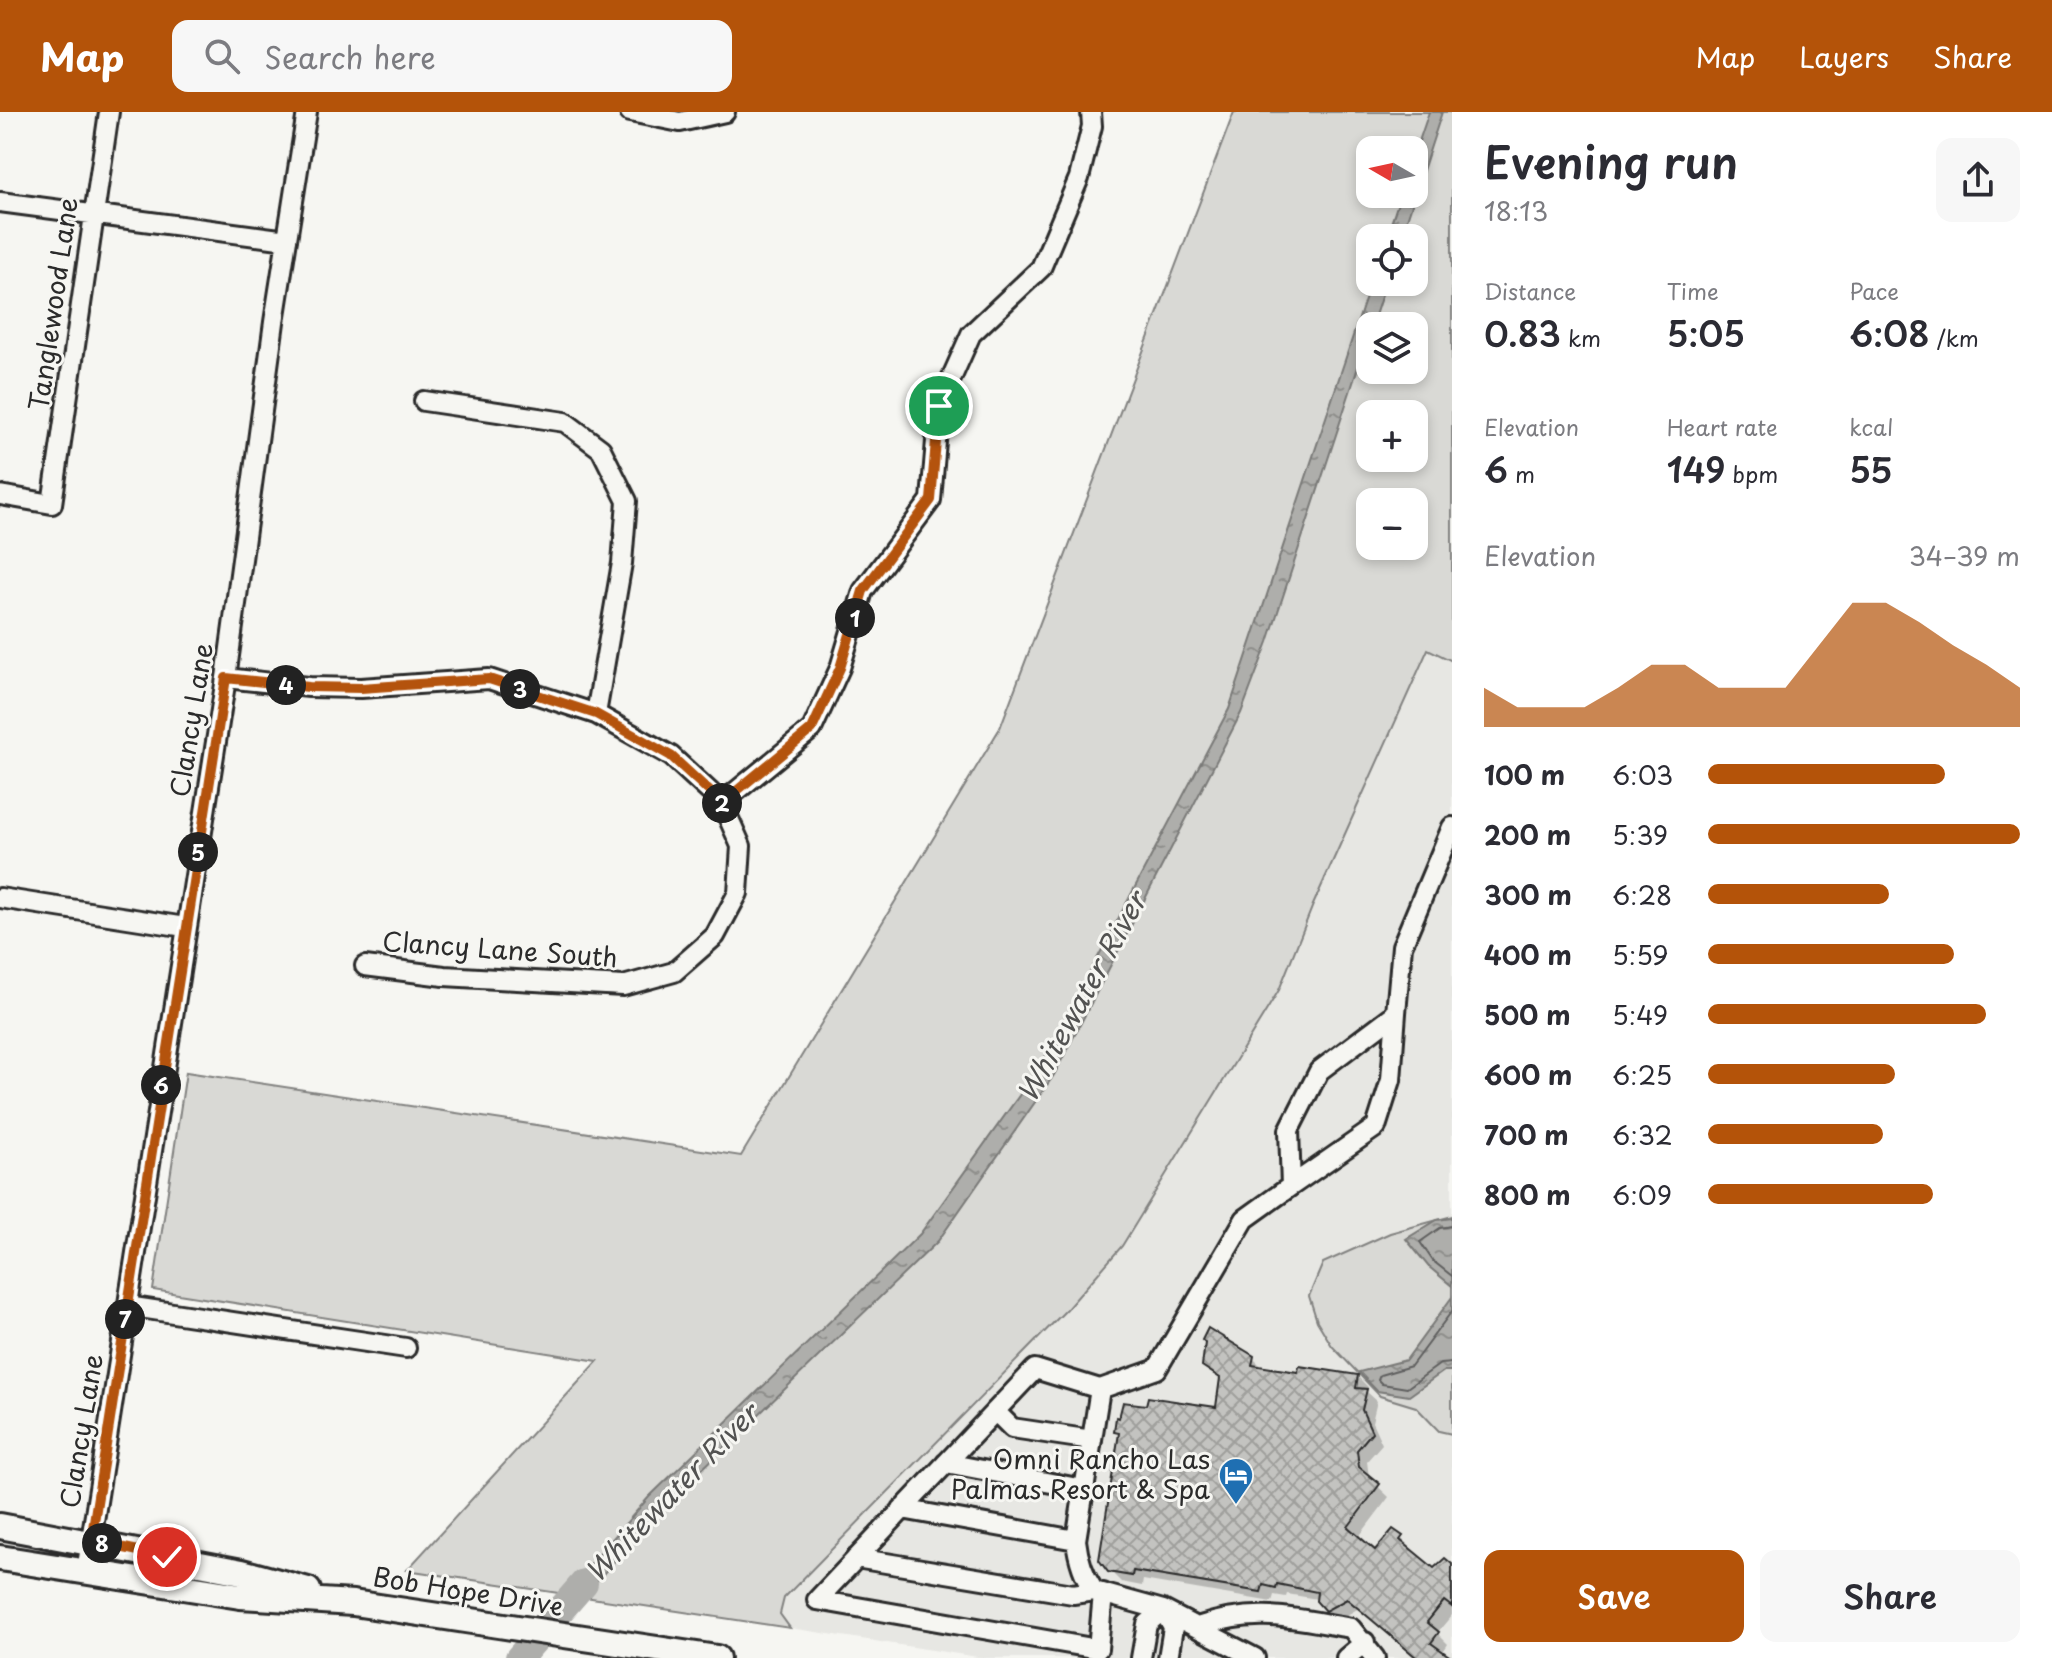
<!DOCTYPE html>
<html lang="en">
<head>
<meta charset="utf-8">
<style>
	:root { --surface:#fff; --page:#f7f7f7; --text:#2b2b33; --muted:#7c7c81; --accent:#b45309 }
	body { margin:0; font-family:"Playpen Sans",sans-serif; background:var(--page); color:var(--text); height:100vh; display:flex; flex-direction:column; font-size:30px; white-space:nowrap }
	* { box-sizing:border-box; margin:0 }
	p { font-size:26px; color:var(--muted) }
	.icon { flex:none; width:44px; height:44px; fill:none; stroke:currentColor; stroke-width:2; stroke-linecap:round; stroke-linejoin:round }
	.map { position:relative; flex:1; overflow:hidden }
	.side { display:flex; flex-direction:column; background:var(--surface); width:600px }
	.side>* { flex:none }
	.needle { width:52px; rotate:279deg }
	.controls { position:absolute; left:1356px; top:24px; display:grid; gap:16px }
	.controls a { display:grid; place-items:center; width:72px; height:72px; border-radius:16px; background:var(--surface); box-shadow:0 4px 12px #0003; font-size:40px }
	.pin { position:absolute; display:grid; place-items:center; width:68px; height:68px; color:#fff; margin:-34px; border:4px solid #fff; border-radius:50%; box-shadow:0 2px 8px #0007 }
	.km { position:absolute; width:40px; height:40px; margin:-20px; border-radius:50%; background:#222; color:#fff; font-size:22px; line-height:40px; text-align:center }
	.round { display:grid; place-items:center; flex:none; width:84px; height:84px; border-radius:16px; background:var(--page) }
	.overview { display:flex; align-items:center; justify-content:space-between; height:136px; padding:0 32px }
	h1 { font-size:44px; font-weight:600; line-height:60px }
	.metrics { display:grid; grid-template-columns:repeat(3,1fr); gap:12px; height:136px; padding:8px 32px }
	.metrics div { display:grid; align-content:center }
	.metrics b { font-size:34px; font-weight:600 }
	.metrics small { font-size:22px; font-weight:400 }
	.metrics p { font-size:22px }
	.chart { height:224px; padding:16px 32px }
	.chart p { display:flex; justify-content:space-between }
	.chart svg { width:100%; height:144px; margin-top:8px; fill:var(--accent); opacity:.7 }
	.cta { display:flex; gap:16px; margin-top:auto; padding:16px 32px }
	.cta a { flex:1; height:92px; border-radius:16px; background:var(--accent); color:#fff; font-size:32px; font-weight:600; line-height:92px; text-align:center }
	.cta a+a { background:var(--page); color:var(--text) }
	ul { padding:0 32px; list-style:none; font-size:26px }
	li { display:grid; grid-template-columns:128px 96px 1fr; align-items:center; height:60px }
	li i { height:20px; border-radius:10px; background:var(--accent) }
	header { display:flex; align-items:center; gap:48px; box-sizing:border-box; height:112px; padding:0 40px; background:var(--accent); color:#fff }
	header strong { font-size:38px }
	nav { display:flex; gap:44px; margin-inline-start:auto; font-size:28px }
	.search { width:560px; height:72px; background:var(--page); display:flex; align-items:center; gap:20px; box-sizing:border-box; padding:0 28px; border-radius:16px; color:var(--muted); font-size:30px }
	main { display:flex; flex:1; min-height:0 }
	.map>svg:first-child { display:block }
	.built { fill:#e7e7e3 }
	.grass { fill:#d9d9d5; stroke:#828280; stroke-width:2; fill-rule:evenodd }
	.water { fill:url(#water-ripples); stroke:#7a7a78; stroke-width:2 }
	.shadow { fill:#0003 }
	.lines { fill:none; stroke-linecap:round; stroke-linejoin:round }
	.shore { stroke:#5f5f5e; stroke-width:2 }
	.river { stroke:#aeaeab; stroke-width:28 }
	.building { fill:url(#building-cross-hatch); stroke:#2b2b2b; stroke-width:2 }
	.minor-casing { stroke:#2b2b2b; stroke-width:24 }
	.major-casing { stroke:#2b2b2b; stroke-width:30 }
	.minor { stroke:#f6f6f2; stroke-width:18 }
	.major { stroke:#f6f6f2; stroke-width:24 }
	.route-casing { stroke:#fff; stroke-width:16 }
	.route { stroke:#b45309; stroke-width:10 }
	.labels { text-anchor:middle; stroke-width:6; stroke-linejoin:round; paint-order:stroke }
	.street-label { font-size:26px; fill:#2b2b2b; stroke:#f6f6f2 }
	.poi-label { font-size:26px; fill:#2b2b2b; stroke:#f6f6f2; text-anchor:end }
	.water-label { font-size:28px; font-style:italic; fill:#525251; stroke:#f6f6f2 }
</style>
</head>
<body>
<header>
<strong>Map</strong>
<div class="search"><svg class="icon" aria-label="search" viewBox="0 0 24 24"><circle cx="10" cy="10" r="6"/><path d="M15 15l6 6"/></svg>Search here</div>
<nav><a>Map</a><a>Layers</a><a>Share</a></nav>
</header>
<main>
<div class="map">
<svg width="1452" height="1546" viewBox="0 0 1452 1546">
	<defs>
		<pattern id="water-ripples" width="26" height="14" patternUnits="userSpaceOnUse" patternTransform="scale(2)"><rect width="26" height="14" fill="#aeaeab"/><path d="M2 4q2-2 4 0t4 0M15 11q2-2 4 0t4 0" fill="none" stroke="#8e8e8b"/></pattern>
		<pattern id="building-cross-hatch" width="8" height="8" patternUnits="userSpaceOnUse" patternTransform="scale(2)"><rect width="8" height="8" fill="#c3c3c0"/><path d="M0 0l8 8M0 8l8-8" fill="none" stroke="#9f9f9c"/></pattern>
	</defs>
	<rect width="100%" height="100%" fill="#f6f6f2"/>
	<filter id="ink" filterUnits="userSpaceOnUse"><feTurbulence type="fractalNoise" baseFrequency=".0125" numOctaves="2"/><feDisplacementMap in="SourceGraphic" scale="16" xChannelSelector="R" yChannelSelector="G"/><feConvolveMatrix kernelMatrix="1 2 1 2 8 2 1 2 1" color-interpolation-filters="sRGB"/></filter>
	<g filter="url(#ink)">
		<path class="built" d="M1428 536 1452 549V1104L1390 1121 1323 1151 1309 1184 1317 1209 1332 1234 1380 1284 1416 1295 1439 1319 1452 1322V1546H984L790 1516 784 1511 780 1502 784 1486 1067 1197 1279 878 1313 793Z"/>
		<path class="grass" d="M1234 0H1452V549L1428 537 1313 793 1279 878 1122 1134 1067 1197 784 1486 780 1502 790 1516 407 1458 598 1249 153 1178 186 960 741 1044 1000 616ZM1370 38H1414V82H1370ZM1370 126H1414V170H1370ZM1370 214H1414V258H1370ZM1370 302H1414V346H1370ZM1370 390H1414V434H1370Z
			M1452 1104V1322L1439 1319 1416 1295 1380 1284 1332 1234 1317 1209 1309 1184 1323 1151 1390 1121Z"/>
		<path class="water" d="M1429 0H1442L1401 126H1386L1401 82H1414V44Z
			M1371 170H1386L1268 530 1241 601 1054 963 938 1129 663 1395 568 1501 550 1498 649 1385 920 1122 1041 953 1229 597Z
			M1452 1106V1174L1428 1154 1406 1127 1437 1108Z
			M1452 1185V1259H1444L1409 1284 1377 1279 1359 1260 1406 1248Z"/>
		<path class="shadow" d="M1252 1245 1264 1257 1300 1263 1357 1264 1368 1275 1367 1280 1377 1289 1372 1310 1382 1332 1367 1349 1369 1366 1389 1385 1358 1426 1375 1441 1401 1426 1412 1437 1410 1439 1434 1459 1452 1454V1503L1437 1521 1448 1532 1442 1541 1447 1546H1418L1359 1496 1337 1509 1317 1487 1287 1482 1286 1485 1274 1483 1272 1490 1143 1468 1142 1474 1121 1470 1110 1459 1121 1324 1116 1319 1217 1298 1222 1269 1204 1253Z"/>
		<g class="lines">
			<path class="shore" d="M1452 1114 1440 1116 1420 1130 1433 1149 1452 1164
				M1452 1199 1411 1254 1380 1263 1378 1268 1382 1272 1407 1276 1440 1252 1452 1251"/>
			<path class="river" d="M519 1546 584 1471"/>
		</g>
		<path class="building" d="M1208 1216 1254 1244 1252 1253 1298 1260 1299 1254 1358 1263 1356 1276 1367 1277 1362 1298 1372 1320 1357 1338 1359 1355 1380 1372 1348 1415 1375 1438 1393 1417 1403 1424 1400 1428 1434 1456 1445 1446 1452 1452V1495L1444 1489 1427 1510 1439 1520 1431 1531 1452 1546H1417L1347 1487 1325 1499 1316 1489 1317 1480 1277 1472 1276 1476 1263 1473 1261 1480 1133 1459 1132 1464 1108 1460 1099 1448 1119 1321 1114 1320 1116 1305 1119 1306 1123 1290 1146 1293 1148 1285 1216 1295 1220 1266 1202 1254 1205 1231 1202 1228Z"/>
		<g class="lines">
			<g class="minor-casing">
				<path id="minor" d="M630 0 680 10 725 0
					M0 90 287 128
					M424 289 565 310 601 337 627 389 622 451 596 602
					M0 383 52 392 109 0
					M226 566 309 575 361 576 489 567 596 602 671 644 722 691 741 734 738 781 715 824 674 860 623 874 444 864 365 854
					M722 691 812 617 840 556 863 479 931 388 939 294 971 222 1041 156 1079 66 1092 14 1091 0
					M0 786 185 815
					M1291 1074 1376 1015 1391 968 1396 901
					M127 1194 406 1236
					M1100 1277 1035 1257 817 1488 1098 1537 1103 1481
					M995 1299 1012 1316 1092 1328
					M946 1351 1083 1377
					M902 1397 1076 1428
					M856 1446 1073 1482 1094 1479
					M86 1460 226 566 274 210 307 0
					M1163 1498 1173 1516 1168 1546
					M1197 1515C1257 1495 1291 1506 1351 1516L1375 1546
					M1141 1546 1147 1512 1163 1498
					M1255 1546 1163 1498 1094 1479C1083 1463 1078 1447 1076 1428L1100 1277 1157 1257 1245 1107 1291 1074 1289 1018 1319 959 1396 901 1402 834 1452 715
					M1346 1546 1365 1530"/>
			</g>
			<g class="major-casing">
				<path id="major" d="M0 1414 242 1460 308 1478
					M0 1446 240 1484 353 1491 717 1546"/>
			</g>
			<use href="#minor" class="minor"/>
			<use href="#major" class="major"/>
		</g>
	</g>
	<g class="lines" filter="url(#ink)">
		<g class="route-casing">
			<path id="route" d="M167 1445 91 1429 226 566 309 575 361 576 489 567 596 602 671 644 722 691 812 617 840 556 863 479 931 388 939 294"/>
		</g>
		<use href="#route" class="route"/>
	</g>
	<defs>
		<g id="hotel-pin" transform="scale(1.8)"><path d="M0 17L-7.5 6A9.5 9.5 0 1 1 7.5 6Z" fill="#1f6fb2" stroke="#f6f6f2"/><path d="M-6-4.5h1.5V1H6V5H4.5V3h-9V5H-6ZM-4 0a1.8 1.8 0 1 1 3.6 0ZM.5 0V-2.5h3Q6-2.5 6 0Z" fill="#fff"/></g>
	</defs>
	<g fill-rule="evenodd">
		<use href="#hotel-pin" x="1236" y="1363"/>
	</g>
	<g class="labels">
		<g class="street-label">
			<text transform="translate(54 192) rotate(-82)" y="9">Tanglewood Lane</text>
			<text transform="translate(192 608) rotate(-81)" y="9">Clancy Lane</text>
			<text transform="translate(500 838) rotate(4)" y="9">Clancy Lane South</text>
			<text transform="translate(82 1319) rotate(-81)" y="9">Clancy Lane</text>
			<text transform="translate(468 1480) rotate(9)" y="9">Bob Hope Drive</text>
		</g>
		<g class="poi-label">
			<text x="1210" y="1357">Omni Rancho Las<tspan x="1210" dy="30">Palmas Resort &amp; Spa</tspan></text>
		</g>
		<g class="water-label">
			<text transform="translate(1082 885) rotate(-61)" y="10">Whitewater River</text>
			<text transform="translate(672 1381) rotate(-46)" y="10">Whitewater River</text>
		</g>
	</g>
</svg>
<div class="controls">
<a><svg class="needle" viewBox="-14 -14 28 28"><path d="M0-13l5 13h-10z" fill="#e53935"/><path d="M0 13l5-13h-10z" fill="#7c7c81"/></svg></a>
<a><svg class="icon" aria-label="locate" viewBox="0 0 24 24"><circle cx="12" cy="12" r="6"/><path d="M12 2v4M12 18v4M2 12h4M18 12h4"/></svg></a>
<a><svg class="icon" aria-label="layers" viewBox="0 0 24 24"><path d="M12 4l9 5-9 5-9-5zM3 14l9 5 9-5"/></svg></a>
<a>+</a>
<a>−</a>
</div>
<div class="pin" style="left:939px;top:294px;background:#1e9e55"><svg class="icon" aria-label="arrive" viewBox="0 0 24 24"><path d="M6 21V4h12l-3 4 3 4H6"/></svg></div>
<div class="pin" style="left:167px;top:1445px;background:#d93025"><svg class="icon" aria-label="check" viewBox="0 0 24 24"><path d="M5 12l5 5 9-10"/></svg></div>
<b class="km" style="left:855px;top:506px">1</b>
<b class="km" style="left:722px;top:691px">2</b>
<b class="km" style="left:520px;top:577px">3</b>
<b class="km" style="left:286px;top:573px">4</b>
<b class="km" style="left:198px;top:740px">5</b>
<b class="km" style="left:161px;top:973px">6</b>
<b class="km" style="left:125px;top:1207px">7</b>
<b class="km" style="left:102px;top:1431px">8</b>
</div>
<section class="side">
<div class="overview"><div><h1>Evening run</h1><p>18:13</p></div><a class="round"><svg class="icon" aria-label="share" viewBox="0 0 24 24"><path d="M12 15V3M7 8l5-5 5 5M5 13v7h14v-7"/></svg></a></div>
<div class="metrics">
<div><p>Distance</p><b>0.83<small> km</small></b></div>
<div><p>Time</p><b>5:05</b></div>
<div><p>Pace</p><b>6:08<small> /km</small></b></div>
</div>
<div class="metrics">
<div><p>Elevation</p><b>6<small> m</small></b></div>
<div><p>Heart rate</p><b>149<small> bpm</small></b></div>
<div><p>kcal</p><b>55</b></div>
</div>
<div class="chart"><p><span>Elevation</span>34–39 m</p>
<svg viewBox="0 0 160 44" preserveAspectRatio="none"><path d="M0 44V32L10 38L20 38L30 38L40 32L50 25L60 25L70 32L80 32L90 32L100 19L110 6L120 6L130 12L140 19L150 25L160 32V44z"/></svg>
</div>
<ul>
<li><b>100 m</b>6:03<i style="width:76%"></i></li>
<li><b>200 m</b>5:39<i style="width:100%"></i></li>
<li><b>300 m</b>6:28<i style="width:58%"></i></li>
<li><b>400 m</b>5:59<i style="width:79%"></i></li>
<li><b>500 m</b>5:49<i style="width:89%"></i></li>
<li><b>600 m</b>6:25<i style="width:60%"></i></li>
<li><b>700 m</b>6:32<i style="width:56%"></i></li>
<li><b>800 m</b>6:09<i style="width:72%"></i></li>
</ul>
<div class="cta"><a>Save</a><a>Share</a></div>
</section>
</main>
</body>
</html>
